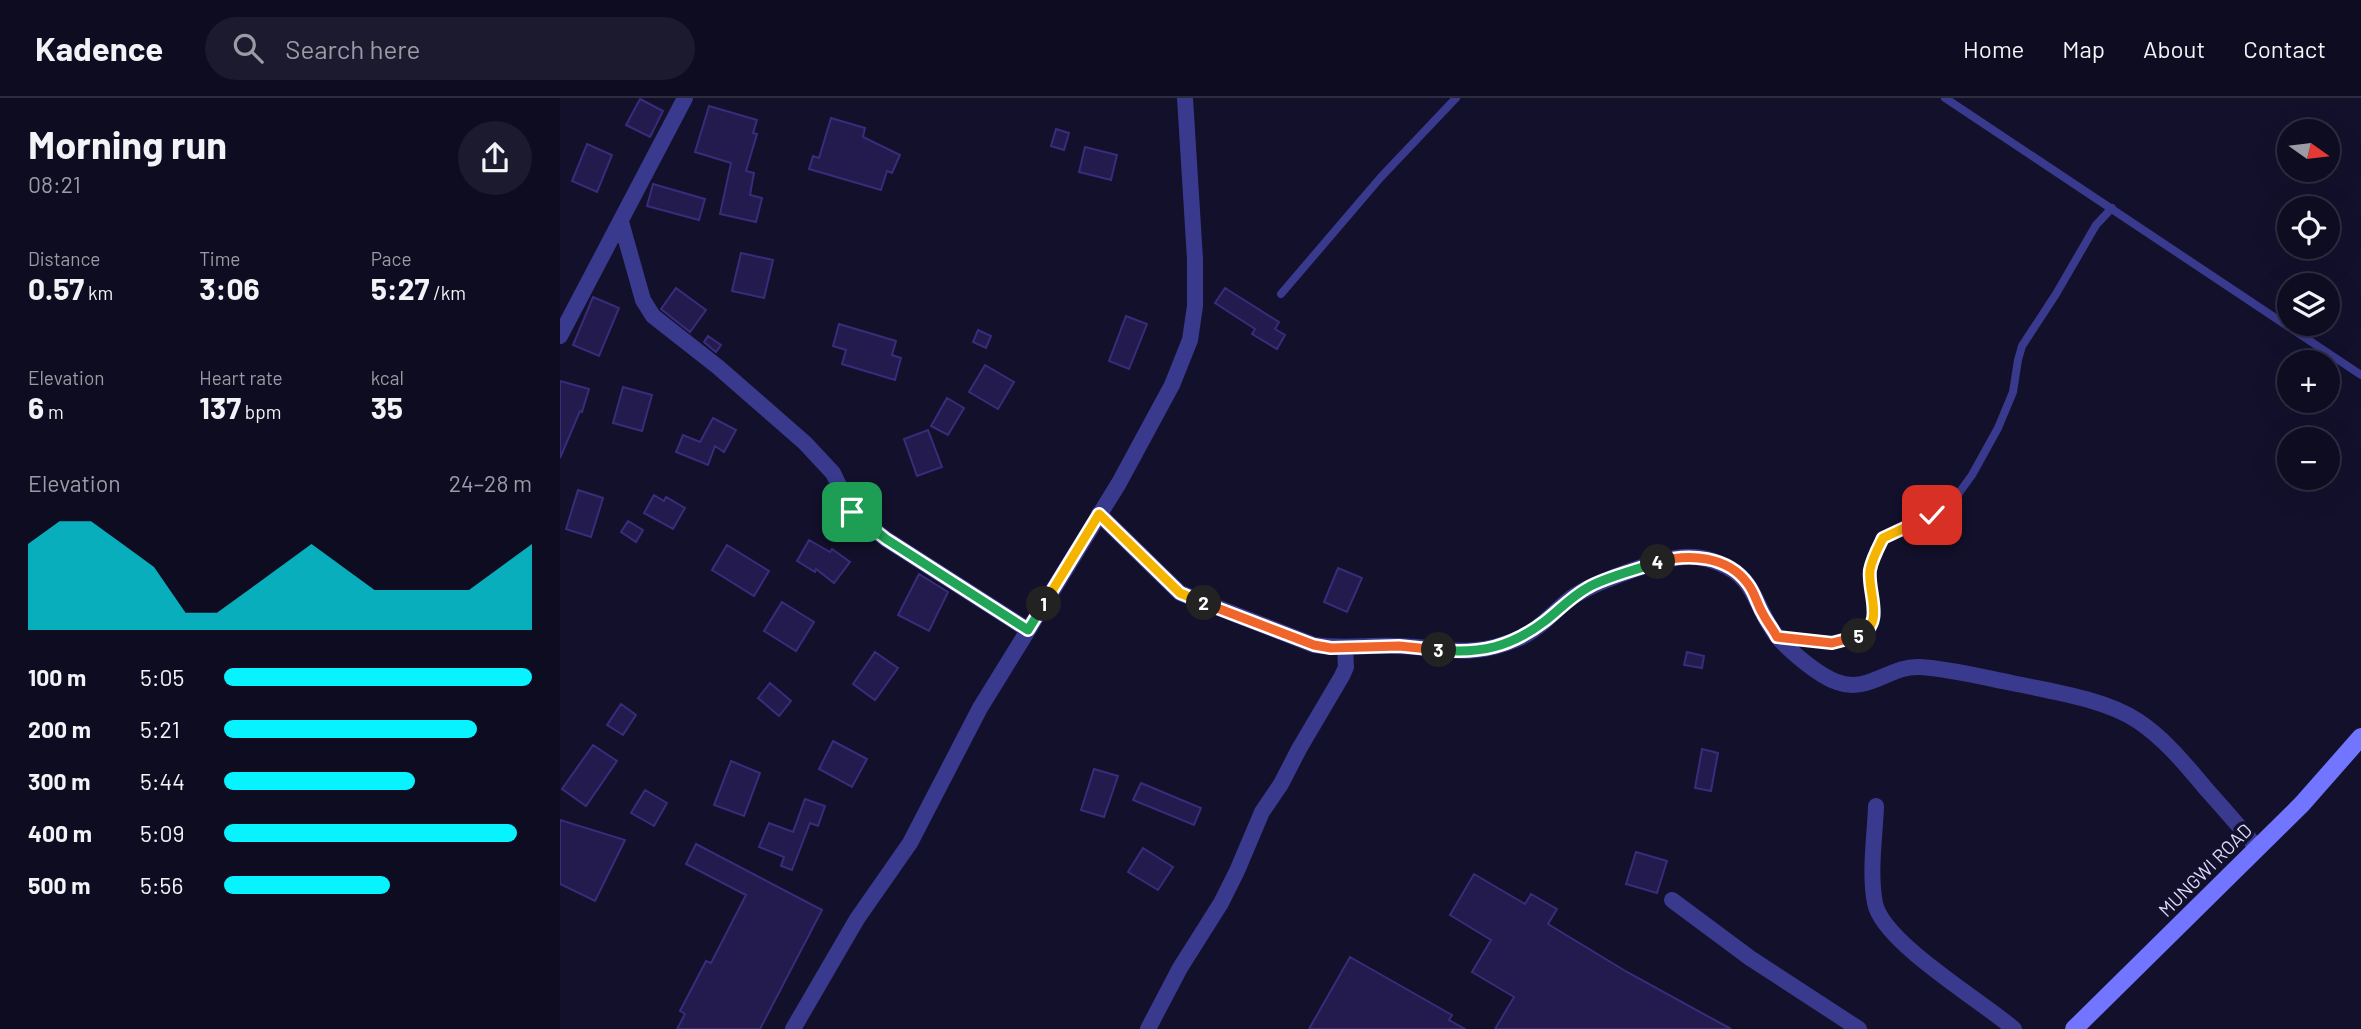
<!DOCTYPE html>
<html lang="en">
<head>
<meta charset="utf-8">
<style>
	:root { --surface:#0e0c21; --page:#1c1a2e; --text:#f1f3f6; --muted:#9b9ba5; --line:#2e2c3f; --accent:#07f3ff }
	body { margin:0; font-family:Barlow,sans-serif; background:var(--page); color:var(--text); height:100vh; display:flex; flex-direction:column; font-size:26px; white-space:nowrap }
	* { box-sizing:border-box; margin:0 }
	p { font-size:23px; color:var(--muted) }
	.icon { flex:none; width:38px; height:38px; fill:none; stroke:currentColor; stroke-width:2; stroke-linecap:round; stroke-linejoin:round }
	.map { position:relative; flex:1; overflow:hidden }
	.side { display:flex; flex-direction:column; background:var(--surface); width:560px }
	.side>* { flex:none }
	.needle { width:46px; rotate:104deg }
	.fabs { position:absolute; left:1717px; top:21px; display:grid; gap:14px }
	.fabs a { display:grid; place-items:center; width:63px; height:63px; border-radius:50%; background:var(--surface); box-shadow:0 7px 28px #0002,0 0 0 2px var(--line); font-size:35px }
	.pin { position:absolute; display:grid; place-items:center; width:60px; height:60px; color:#fff; margin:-30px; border-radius:14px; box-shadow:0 4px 10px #0006 }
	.km { position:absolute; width:35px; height:35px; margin:-18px; border-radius:50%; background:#222; color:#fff; font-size:19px; line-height:35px; text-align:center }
	.round { display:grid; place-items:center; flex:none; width:74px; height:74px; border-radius:37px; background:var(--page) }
	.headline { display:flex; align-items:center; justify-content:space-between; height:119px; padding:0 28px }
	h1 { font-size:38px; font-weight:700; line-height:52px }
	.stats { display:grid; grid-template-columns:repeat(3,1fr); gap:10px; height:119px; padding:7px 28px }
	.stats div { display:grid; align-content:center }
	.stats b { font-size:30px; font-weight:700 }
	.stats small { font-size:19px; font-weight:400 }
	.stats p { font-size:19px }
	.chart { height:196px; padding:14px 28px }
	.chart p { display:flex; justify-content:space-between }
	.chart svg { width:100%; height:126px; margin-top:7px; fill:var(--accent); opacity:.7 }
	ul { padding:0 28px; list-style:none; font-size:23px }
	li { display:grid; grid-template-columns:112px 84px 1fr; align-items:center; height:52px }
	li i { height:18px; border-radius:9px; background:var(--accent) }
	header { display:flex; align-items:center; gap:42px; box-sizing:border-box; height:98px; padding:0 35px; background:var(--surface); border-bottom:2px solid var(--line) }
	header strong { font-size:33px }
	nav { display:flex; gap:38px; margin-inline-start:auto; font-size:24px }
	.search { width:490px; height:63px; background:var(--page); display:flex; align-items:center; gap:18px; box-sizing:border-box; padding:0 24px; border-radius:38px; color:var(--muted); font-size:26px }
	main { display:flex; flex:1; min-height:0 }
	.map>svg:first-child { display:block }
	.building { fill:#231b4e; stroke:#382c7b; stroke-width:2 }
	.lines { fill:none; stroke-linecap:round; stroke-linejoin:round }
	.lane { stroke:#393a8d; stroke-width:8 }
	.street { stroke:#393a8d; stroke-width:16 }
	.secondary { stroke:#7275ff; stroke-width:18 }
	.split-1-casing { stroke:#fff; stroke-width:14 }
	.split-2-casing { stroke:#fff; stroke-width:14 }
	.split-3-casing { stroke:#fff; stroke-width:14 }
	.split-4-casing { stroke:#fff; stroke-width:14 }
	.split-5-casing { stroke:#fff; stroke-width:14 }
	.split-6-casing { stroke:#fff; stroke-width:14 }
	.split-1 { stroke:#22a559; stroke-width:9 }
	.split-2 { stroke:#f5b400; stroke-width:9 }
	.split-3 { stroke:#f0652b; stroke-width:9 }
	.split-4 { stroke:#22a559; stroke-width:9 }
	.split-5 { stroke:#f0652b; stroke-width:9 }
	.split-6 { stroke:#f5b400; stroke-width:9 }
	.labels { text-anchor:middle; stroke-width:7; stroke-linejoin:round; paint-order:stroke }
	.street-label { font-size:19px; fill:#dddbff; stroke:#13102c }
</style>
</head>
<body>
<header>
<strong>Kadence</strong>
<div class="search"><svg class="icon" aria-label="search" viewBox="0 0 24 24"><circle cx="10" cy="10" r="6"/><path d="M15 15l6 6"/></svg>Search here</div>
<nav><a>Home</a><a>Map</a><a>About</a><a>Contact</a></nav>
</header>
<main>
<section class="side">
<div class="headline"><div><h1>Morning run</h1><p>08:21</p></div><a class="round"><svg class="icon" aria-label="share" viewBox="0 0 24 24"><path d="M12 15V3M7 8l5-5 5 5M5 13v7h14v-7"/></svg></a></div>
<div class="stats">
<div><p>Distance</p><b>0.57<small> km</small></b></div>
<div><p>Time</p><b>3:06</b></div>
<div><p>Pace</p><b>5:27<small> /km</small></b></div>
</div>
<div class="stats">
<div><p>Elevation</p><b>6<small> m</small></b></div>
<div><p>Heart rate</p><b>137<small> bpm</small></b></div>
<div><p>kcal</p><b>35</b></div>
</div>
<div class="chart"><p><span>Elevation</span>24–28 m</p>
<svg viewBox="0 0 160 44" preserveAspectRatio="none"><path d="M0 44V14L10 6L20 6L30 14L40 22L50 38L60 38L70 30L80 22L90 14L100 22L110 30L120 30L130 30L140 30L150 22L160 14V44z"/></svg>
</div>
<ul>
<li><b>100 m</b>5:05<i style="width:100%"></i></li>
<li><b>200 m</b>5:21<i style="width:82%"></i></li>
<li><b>300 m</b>5:44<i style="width:62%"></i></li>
<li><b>400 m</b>5:09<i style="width:95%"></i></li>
<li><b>500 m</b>5:56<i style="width:54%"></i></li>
</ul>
</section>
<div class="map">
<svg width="1801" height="931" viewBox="0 0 1801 931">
	<rect width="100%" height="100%" fill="#13102c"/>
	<path class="building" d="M80 1 103 13 90 39 66 27Z
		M149 8 197 22 193 35 197 36 186 73 194 75 190 97 202 100 196 124 160 116 171 65 135 54Z
		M271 20 305 30 303 39 340 57 332 75 327 73 321 92 249 71 253 58 259 60Z
		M496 31 509 35 504 52 491 48Z
		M27 46 52 57 37 94 12 83Z
		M525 49 557 57 551 82 519 74Z
		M93 86 145 101 139 122 87 108Z
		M181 155 213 162 204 200 172 193Z
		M116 190 146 212 130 234 101 211Z
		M665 190 719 224 715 231 725 237 717 251 692 236 695 231 655 205Z
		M33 199 59 210 39 258 13 247Z
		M566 218 587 226 569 271 549 263Z
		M279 226 336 243 332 257 341 260 335 282 282 266 286 252 273 248Z
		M418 232 431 238 426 250 413 244Z
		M148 238 161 247 156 254 144 244Z
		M425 267 454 284 438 311 409 294Z
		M0 283 29 291 22 314 20 313 0 360Z
		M63 289 92 297 82 333 53 325Z
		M387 300 404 310 388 337 371 328Z
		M153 320 176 332 164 354 155 348 148 367 116 354 123 337 140 344Z
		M368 332 382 369 357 378 344 341Z
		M18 392 43 400 31 439 6 431Z
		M94 397 104 403 106 399 125 410 113 431 84 415Z
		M68 423 83 432 76 444 61 434Z
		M249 442 270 454 272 451 290 464 274 485 256 471 255 474 237 463Z
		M167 447 209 473 194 498 152 472Z
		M778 470 802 480 787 514 764 504Z
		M359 476 388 494 369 533 338 517Z
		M222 504 254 524 236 553 204 533Z
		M315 554 338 570 315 602 293 586Z
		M1127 554 1144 558 1142 570 1124 567Z
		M210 585 231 603 219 618 198 600Z
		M61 606 76 617 63 637 47 627Z
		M273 643 307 661 292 689 259 671Z
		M33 647 57 663 26 708 2 691Z
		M1142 651 1158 655 1151 693 1135 690Z
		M171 663 200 675 184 718 154 707Z
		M534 671 558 678 544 719 521 712Z
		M581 685 641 710 634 727 573 702Z
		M85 692 107 705 94 728 71 715Z
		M245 701 265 708 258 728 250 725 232 772 221 768 224 759 199 749 209 725 233 734Z
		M0 722 65 742 35 803 0 786Z
		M136 746 262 812 200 931H117L125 916 120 913 146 863 151 865 186 797 126 766Z
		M583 750 613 769 598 792 568 774Z
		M1076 754 1107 763 1097 795 1066 786Z
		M914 776 965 806 971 796 997 811 988 826 1067 874 1171 931H935L954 899 912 874 931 842 890 817Z
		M790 859 892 917 889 922 905 931H749Z"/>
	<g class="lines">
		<path class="lane" d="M1385 0 1801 277
			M721 196 821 79 896 0
			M1219 539C1240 541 1296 552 1310 531 1314 524 1314 513 1314 504 1312 473 1307 470 1323 441L1391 406 1412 377 1438 330 1453 294 1458 262 1462 248 1496 196 1536 127 1552 110"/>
		<path class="street" d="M61 124 83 202 93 218 158 269 245 345 273 375 292 414 326 441 468 532
			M0 238 125 0
			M539 416 620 495 754 547C781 551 809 547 836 548 886 549 910 562 960 540 980 531 994 513 1011 500 1032 485 1098 461 1124 459 1136 458 1150 461 1161 466 1196 480 1195 510 1216 537 1228 552 1259 578 1277 584 1308 596 1330 567 1360 569 1391 571 1422 579 1452 585 1490 593 1545 601 1578 623 1605 641 1626 667 1647 692 1664 711 1681 730 1697 750
			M1316 708C1315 739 1309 774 1315 805 1322 844 1422 903 1454 931
			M1112 802 1190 860 1299 931
			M233 931 297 821 350 745 420 610 559 385 612 287 630 242 635 208V161L625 0
			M588 931 620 870 661 805 677 773 702 714 721 686 739 651 782 578 786 569 785 549"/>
		<path class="secondary" d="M1514 931 1742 706 1801 639"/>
	</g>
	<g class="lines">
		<g class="split-1-casing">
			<path id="split-1" d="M292 414 326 441 468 532 484 506"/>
		</g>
		<g class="split-2-casing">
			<path id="split-2" d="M484 506 539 416 620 495 644 505"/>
		</g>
		<g class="split-3-casing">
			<path id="split-3" d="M644 505 754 547 771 550 839 548 879 552"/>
		</g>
		<g class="split-4-casing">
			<path id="split-4" d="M879 552C920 556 951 549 985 523 999 512 1011 499 1027 490 1045 479 1077 472 1098 464"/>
		</g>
		<g class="split-5-casing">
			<path id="split-5" d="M1098 464C1129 455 1168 458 1188 486 1195 495 1197 506 1203 516 1207 524 1213 531 1217 539L1272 545 1299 538"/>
		</g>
		<g class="split-6-casing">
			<path id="split-6" d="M1299 538C1326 525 1307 494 1310 472 1312 461 1318 450 1323 440L1372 417"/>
		</g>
		<use href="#split-1" class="split-1"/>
		<use href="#split-2" class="split-2"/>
		<use href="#split-3" class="split-3"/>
		<use href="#split-4" class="split-4"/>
		<use href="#split-5" class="split-5"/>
		<use href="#split-6" class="split-6"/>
	</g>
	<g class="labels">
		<g class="street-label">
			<text transform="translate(1645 772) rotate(-45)" y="7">MUNGWI ROAD</text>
		</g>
	</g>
</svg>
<div class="fabs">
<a><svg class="needle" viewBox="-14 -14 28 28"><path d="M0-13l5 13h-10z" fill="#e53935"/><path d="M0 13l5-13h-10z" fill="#9b9ba5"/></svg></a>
<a><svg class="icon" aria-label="locate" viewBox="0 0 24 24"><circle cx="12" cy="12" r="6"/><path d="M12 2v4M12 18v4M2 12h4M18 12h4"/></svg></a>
<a><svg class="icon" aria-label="layers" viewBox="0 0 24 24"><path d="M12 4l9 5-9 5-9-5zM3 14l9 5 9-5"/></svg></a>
<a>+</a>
<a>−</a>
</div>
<div class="pin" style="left:292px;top:414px;background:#1e9e55"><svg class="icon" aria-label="arrive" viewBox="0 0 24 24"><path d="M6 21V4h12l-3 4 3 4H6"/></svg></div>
<div class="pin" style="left:1372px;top:417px;background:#d93025"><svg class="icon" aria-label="check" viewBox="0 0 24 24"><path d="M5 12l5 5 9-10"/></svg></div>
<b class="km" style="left:484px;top:506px">1</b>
<b class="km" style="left:644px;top:505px">2</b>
<b class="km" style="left:879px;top:552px">3</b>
<b class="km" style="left:1098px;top:464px">4</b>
<b class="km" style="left:1299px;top:538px">5</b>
</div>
</main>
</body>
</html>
